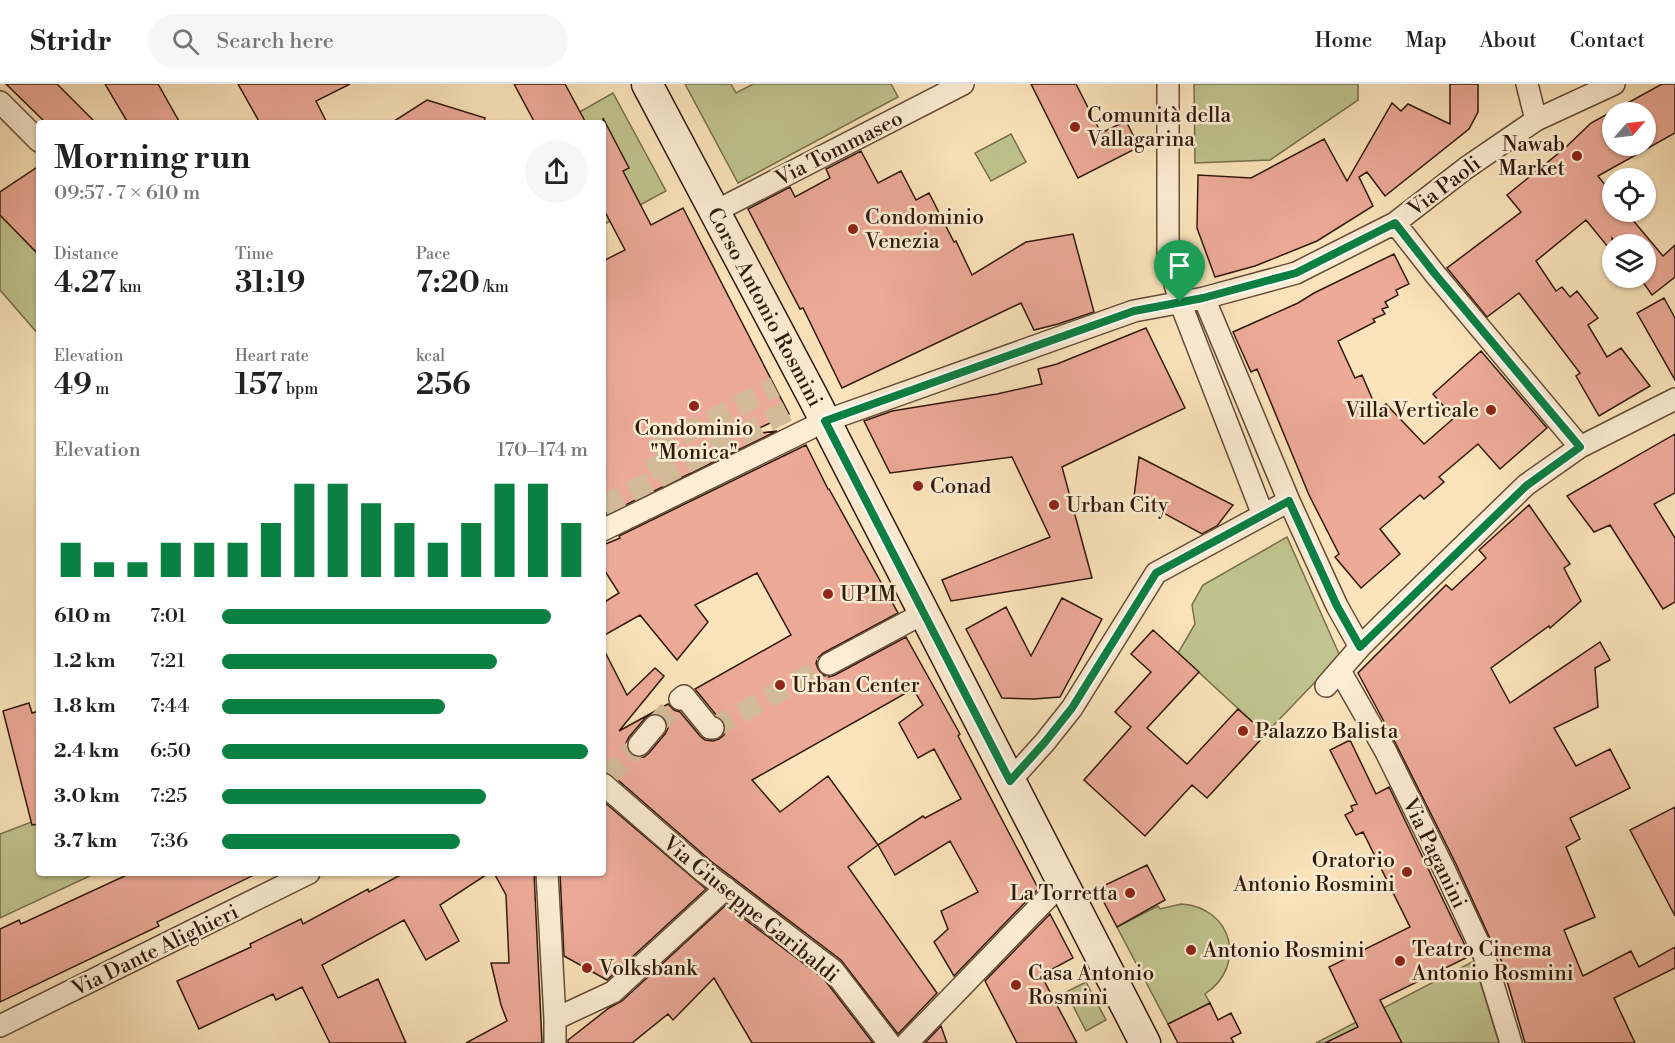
<!DOCTYPE html>
<html lang="en">
<head>
<meta charset="utf-8">
<style>
	:root { --surface:#fff; --page:#f6f6f6; --text:#222; --muted:#767676; --line:#e0e0e0; --accent:#0b8043 }
	body { margin:0; font-family:"Libre Bodoni",serif; background:var(--page); color:var(--text); height:100vh; display:flex; flex-direction:column; font-size:22px; white-space:nowrap }
	* { box-sizing:border-box; margin:0 }
	p { font-size:20px; color:var(--muted) }
	.icon { flex:none; width:33px; height:33px; fill:none; stroke:currentColor; stroke-width:2; stroke-linecap:round; stroke-linejoin:round }
	.map { position:relative; flex:1; overflow:hidden }
	.drawer { position:absolute; left:36px; top:36px; width:570px; height:756px; display:flex; flex-direction:column; background:var(--surface); border-radius:6px; box-shadow:0 2px 4px #0004 }
	.drawer>* { flex:none }
	.needle { width:39px; rotate:62deg }
	.controls { position:absolute; left:1602px; top:18px; display:grid; gap:12px }
	.controls a { display:grid; place-items:center; width:54px; height:54px; border-radius:50%; background:var(--surface); box-shadow:0 2px 4px #0004; font-size:30px }
	.pin { position:absolute; display:grid; place-items:center; width:51px; height:51px; color:#fff; margin:-62px -26px; border-radius:50% 50% 50% 0; rotate:-45deg; box-shadow:0 0 6px #0007 }
	.pin .icon { rotate:45deg }
	.round { display:grid; place-items:center; flex:none; width:63px; height:63px; border-radius:32px; background:var(--page) }
	.headline { display:flex; align-items:center; justify-content:space-between; height:102px; padding:0 18px }
	h1 { font-size:33px; font-weight:600; line-height:45px }
	.metrics { display:grid; grid-template-columns:repeat(3,1fr); gap:9px; height:102px; padding:6px 18px }
	.metrics div { display:grid; align-content:center }
	.metrics b { font-size:30px; font-weight:600 }
	.metrics small { font-size:16px; font-weight:400 }
	.metrics p { font-size:16px }
	.chart { height:168px; padding:12px 18px }
	.chart p { display:flex; justify-content:space-between }
	.chart svg { width:100%; height:108px; margin-top:6px; stroke:var(--accent); stroke-width:6 }
	ul { padding:0 18px; list-style:none; font-size:20px }
	li { display:grid; grid-template-columns:96px 72px 1fr; align-items:center; height:45px }
	li i { height:15px; border-radius:8px; background:var(--accent) }
	header { display:flex; align-items:center; gap:36px; box-sizing:border-box; height:84px; padding:0 30px; background:var(--surface); border-bottom:2px solid var(--line) }
	header strong { font-size:28px }
	nav { display:flex; gap:33px; margin-inline-start:auto; font-size:21px }
	.search { width:420px; height:54px; background:var(--page); display:flex; align-items:center; gap:15px; box-sizing:border-box; padding:0 21px; border-radius:33px; color:var(--muted); font-size:22px }
	.map>svg:first-child { display:block }
	.green { fill:#c0c48e; stroke:#786e4d; stroke-width:1.5 }
	.building { fill:#edaa98; stroke:#31190c; stroke-width:1.5; fill-rule:evenodd }
	.lines { fill:none; stroke-linecap:round; stroke-linejoin:round }
	.street-tunnel { stroke:#d3bb98; stroke-width:21; stroke-dasharray:21 10; stroke-linecap:butt }
	.street-casing { stroke:#644c38; stroke-width:24 }
	.secondary-casing { stroke:#31190c; stroke-width:33 }
	.street { stroke:#fcedd3; stroke-width:21 }
	.secondary { stroke:#fcedd3; stroke-width:30 }
	.route-casing { stroke:#fff; stroke-width:12 }
	.route { stroke:#0b8043; stroke-width:8 }
	.poi-dot { fill:#8f2418; stroke:#fcedd3; stroke-width:2 }
	.labels { text-anchor:middle; stroke-width:5; stroke-linejoin:round; paint-order:stroke }
	.poi-label { font-size:21px; fill:#31190c; stroke:#fcedd3; text-anchor:start }
	.street-label { font-size:21px; fill:#31190c; stroke:#fcedd3 }
</style>
</head>
<body>
<header>
<strong>Stridr</strong>
<div class="search"><svg class="icon" aria-label="search" viewBox="0 0 24 24"><circle cx="10" cy="10" r="6"/><path d="M15 15l6 6"/></svg>Search here</div>
<nav><a>Home</a><a>Map</a><a>About</a><a>Contact</a></nav>
</header>
<div class="map">
<svg width="1675" height="959" viewBox="0 0 1675 959">
	<rect width="100%" height="100%" fill="#fbe4bb"/>
	<filter id="stains"><feTurbulence type="fractalNoise" baseFrequency=".00333" numOctaves="4"/><feColorMatrix values="0 0 0 0 .2 0 0 0 0 .09 0 0 0 0 .02 0 0 0 .5 -.17"/></filter>
	<radialGradient id="worn" r=".72"><stop offset=".6" stop-color="#630" stop-opacity="0"/><stop offset="1" stop-color="#630" stop-opacity=".3"/></radialGradient>
	<path class="green" d="M685 0H731L736 9 753 0H891L898 13 738 99Z
		M1194 0H1358V16L1270 76 1195 79Z
		M613 9 666 107 603 141V39H560Z
		M1011 50 1026 78 991 97 975 69Z
		M0 131 39 171V251L0 206Z
		M1287 453 1340 572 1272 643 1265 636 1258 643 1178 569 1195 540 1192 521 1203 501Z
		M39 735V789H96L0 834V750Z
		M1181 820C1232 823 1248 881 1205 910L1210 919 1168 940 1117 843 1158 822 1160 825Z
		M1474 877 1499 959H1316Z
		M1086 898 1106 936 1086 947 1066 908Z"/>
	<path class="building" d="M6 0H57L96 39H46Z
		M105 0H158L180 39H128Z
		M238 0H350L316 17 327 39H260Z
		M514 0H565L586 39H535Z
		M1031 0H1076L1101 49 1126 37 1139 63 1078 94Z
		M1450 0H1478V28L1469 45 1385 112 1367 88 1359 93 1373 122 1317 157 1255 182 1215 193 1197 144 1198 91 1251 94 1324 55 1347 97 1392 19 1401 27 1408 20 1450 40Z
		M1662 0H1675V49L1598 92 1612 110V128H1626L1663 172 1675 161V193L1652 211 1640 194H1646V160H1617L1612 154V168L1586 136 1536 177 1556 207 1562 203 1570 213 1577 207 1598 234 1588 241 1607 273 1621 264 1650 302 1599 332 1576 292 1580 289 1519 209 1487 233 1447 184 1521 128 1507 111 1565 64 1591 39ZM1612 28H1646V62H1612Z
		M427 16 485 34 484 39H391Z
		M603 34 629 84 623 87 651 141 683 124 789 330 745 351 777 347 607 430 603 422V177L625 166 603 124Z
		M861 67 878 99 901 87 916 116 929 109 954 158 956 157 972 191 1026 158 1073 150 1094 228 1058 240 1034 246 1021 219 842 304 803 224 800 225 748 125 790 103 795 113 830 94 826 85Z
		M39 82V171L0 131V108Z
		M1394 170 1409 200 1396 206 1398 211 1385 218 1388 223 1382 225 1385 230 1373 235 1375 238 1338 257 1355 294 1362 291 1377 326 1386 320 1424 360 1454 334 1433 310 1481 267 1547 344 1500 385 1478 360 1439 393 1444 398 1424 415 1420 411 1380 445 1400 470 1361 504 1335 473 1339 470 1309 411 1257 285 1251 288 1233 248 1298 219 1314 209Z
		M1664 214 1675 234V296L1637 229Z
		M1146 244 1185 324 1062 383 1092 494 951 517 942 496 1050 453 1012 373 890 389 864 337 892 327 997 310 1042 300 1038 285 1057 280Z
		M1675 350V409L1654 420 1675 454V518L1663 525 1610 441 1594 448 1567 412Z
		M806 361 828 405H829L898 529 823 569 818 574 816 579 818 585 823 591 829 593 835 591 906 553 960 650 958 652 1038 804 1037 806 954 892 934 858 948 845 941 827 978 808 950 757 895 791 878 761 848 783 937 909 898 950 841 876 712 778 611 690 603 688V564L627 611 655 584 664 592 619 647 668 620 674 626 680 628 700 652 705 656 713 657 719 655 724 651 726 645 724 638 717 632 695 605 791 551 757 489 695 521 708 538 677 576 640 531 603 552V519L619 509 603 484V461L620 454 619 452ZM913 605 923 621 899 639 918 674 934 665 961 715 925 734 923 732 878 761 828 692 780 728 752 696ZM657 629 663 632 667 637 668 644 665 650 649 669 644 673 637 674 631 671 627 665 626 659 629 653 646 633 651 630Z
		M1139 373 1233 421 1217 442 1202 450 1134 413Z
		M1529 421 1570 480 1564 484 1581 517 1550 544 1549 542 1491 584 1510 619 1600 558 1610 576 1595 584 1598 623 1554 644 1576 682 1610 665 1630 704 1570 734 1580 755 1566 763 1595 833 1564 846 1583 892 1631 867 1639 883 1675 863V884L1614 914 1635 959H1525L1496 859 1493 861 1456 780 1396 660 1358 589 1446 501 1452 506 1486 474 1479 466Z
		M1062 514 1102 535 1060 613 1034 615 1002 614 966 545 1006 523 1031 572Z
		M1153 546 1199 588 1147 644 1187 680 1238 625 1266 650 1207 714 1192 701 1145 752 1084 696 1131 643 1115 628 1151 588 1131 570Z
		M29 619 32 629 39 627V740L32 741 3 627Z
		M1350 656 1376 710 1389 703 1470 872 1380 916 1402 959H1325L1358 943 1329 883 1410 843 1363 748 1356 751 1345 731 1353 727 1351 722 1357 720 1330 666Z
		M603 717 706 805 607 896 564 872 560 789H603Z
		M1675 723V832L1630 746Z
		M1147 781 1165 816 1117 843 1097 805Z
		M131 789H258L157 838 159 842 0 918V845L19 836 21 840Z
		M404 789H489L440 821 459 857 426 876 404 836 322 881 338 914 378 895 406 959H330L302 903 276 916 273 910 199 945 177 897 251 863 250 860 301 835 303 840 368 805 369 808Z
		M494 789H534L542 959H466L507 937 501 921 491 879H509L506 811Z
		M726 821 824 895 873 959H752L714 894 673 936 668 930 632 959H568V956L609 924 622 917Z
		M1050 830 1073 874 1041 891 1077 959H1017L985 897Z
		M1210 919 1218 936 1231 929 1241 949 1231 954 1234 959H1178L1168 940Z
		M941 942 947 959H925Z"/>
	<g class="lines">
		<path class="street-tunnel" d="M663 391 651 367 775 303
			M603 422 788 327
			M655 642 680 615
			M713 644 829 580
			M606 694 639 661"/>
		<g class="street-casing">
			<path id="street" d="M1168 0V175L1180 218 1263 431 1289 417 1204 214
				M1527 0 1536 36
				M0 18 39 57
				M714 128 963 0
				M1395 139 1435 190 1580 363
				M1289 417 1337 522 1360 563
				M603 446 825 337 1134 227 1204 214 1296 189 1395 139 1466 84 1536 36 1614 0
				M829 580 924 529
				M1340 587 1385 666 1444 785 1484 871 1511 959
				M1326 602 1360 563 1387 536 1526 401 1580 363 1675 315
				M680 615 684 612 710 644H713
				M639 661 655 642
				M1010 697 1045 658 1072 624 1156 489 1263 431
				M603 700 704 788 833 886 889 959
				M547 789 555 935V959
				M555 935 613 908 726 804
				M0 942 309 789
				M907 959 1063 798"/>
		</g>
		<g class="secondary-casing">
			<path id="secondary" d="M647 0 813 313 1145 959"/>
		</g>
		<use href="#street" class="street"/>
		<use href="#secondary" class="secondary"/>
	</g>
	<g class="lines">
		<g class="route-casing">
			<path id="route" d="M1395 139 1435 190 1580 363 1526 402 1360 563 1337 522 1289 417 1156 489 1072 624 1045 658 1010 697 825 337 1134 227 1203 214 1296 189Z"/>
		</g>
		<use href="#route" class="route"/>
	</g>
	<g class="poi-dot">
		<circle cx="1075" cy="43" r="6"/>
		<circle cx="1577" cy="72" r="6"/>
		<circle cx="853" cy="145" r="6"/>
		<circle cx="694" cy="322" r="6"/>
		<circle cx="1491" cy="326" r="6"/>
		<circle cx="918" cy="402" r="6"/>
		<circle cx="1054" cy="421" r="6"/>
		<circle cx="828" cy="510" r="6"/>
		<circle cx="780" cy="601" r="6"/>
		<circle cx="1243" cy="647" r="6"/>
		<circle cx="1407" cy="788" r="6"/>
		<circle cx="1130" cy="809" r="6"/>
		<circle cx="1191" cy="866" r="6"/>
		<circle cx="1400" cy="877" r="6"/>
		<circle cx="587" cy="884" r="6"/>
		<circle cx="1016" cy="901" r="6"/>
	</g>
	<g class="labels">
		<g class="poi-label">
			<text x="1087" y="38">Comunità della<tspan x="1087" dy="24">Vallagarina</tspan></text>
			<text x="1565" y="67" text-anchor="end">Nawab<tspan x="1565" dy="24">Market</tspan></text>
			<text x="865" y="140">Condominio<tspan x="865" dy="24">Venezia</tspan></text>
			<text x="1479" y="333" text-anchor="end">Villa Verticale</text>
			<text x="694" y="351" text-anchor="middle">Condominio<tspan x="694" dy="24">"Monica"</tspan></text>
			<text x="930" y="409">Conad</text>
			<text x="1066" y="428">Urban City</text>
			<text x="840" y="517">UPIM</text>
			<text x="792" y="608">Urban Center</text>
			<text x="1255" y="654">Palazzo Balista</text>
			<text x="1395" y="783" text-anchor="end">Oratorio<tspan x="1395" dy="24">Antonio Rosmini</tspan></text>
			<text x="1118" y="816" text-anchor="end">La Torretta</text>
			<text x="1412" y="872">Teatro Cinema<tspan x="1412" dy="24">Antonio Rosmini</tspan></text>
			<text x="1203" y="873">Antonio Rosmini</text>
			<text x="599" y="891">Volksbank</text>
			<text x="1028" y="896">Casa Antonio<tspan x="1028" dy="24">Rosmini</tspan></text>
		</g>
		<g class="street-label">
			<text transform="translate(839 64) rotate(-27)" y="7">Via Tommaseo</text>
			<text transform="translate(1444 102) rotate(-37)" y="7">Via Paoli</text>
			<text transform="translate(765 223) rotate(62)" y="7">Corso Antonio Rosmini</text>
			<text transform="translate(1435 769) rotate(64)" y="7">Via Paganini</text>
			<text transform="translate(751 825) rotate(39)" y="7">Via Giuseppe Garibaldi</text>
			<text transform="translate(155 866) rotate(-26)" y="7">Via Dante Alighieri</text>
		</g>
	</g>
	<rect width="100%" height="100%" filter="url(#stains)"/>
	<rect width="100%" height="100%" fill="url(#worn)"/>
</svg>
<div class="controls">
<a><svg class="needle" viewBox="-14 -14 28 28"><path d="M0-13l5 13h-10z" fill="#e53935"/><path d="M0 13l5-13h-10z" fill="#767676"/></svg></a>
<a><svg class="icon" aria-label="locate" viewBox="0 0 24 24"><circle cx="12" cy="12" r="6"/><path d="M12 2v4M12 18v4M2 12h4M18 12h4"/></svg></a>
<a><svg class="icon" aria-label="layers" viewBox="0 0 24 24"><path d="M12 4l9 5-9 5-9-5zM3 14l9 5 9-5"/></svg></a>
</div>
<div class="pin" style="left:1180px;top:218px;background:#1e9e55"><svg class="icon" aria-label="arrive" viewBox="0 0 24 24"><path d="M6 21V4h12l-3 4 3 4H6"/></svg></div>
<section class="drawer">
<div class="headline"><div><h1>Morning run</h1><p>09:57 · 7 × 610 m</p></div><a class="round"><svg class="icon" aria-label="share" viewBox="0 0 24 24"><path d="M12 15V3M7 8l5-5 5 5M5 13v7h14v-7"/></svg></a></div>
<div class="metrics">
<div><p>Distance</p><b>4.27<small> km</small></b></div>
<div><p>Time</p><b>31:19</b></div>
<div><p>Pace</p><b>7:20<small> /km</small></b></div>
</div>
<div class="metrics">
<div><p>Elevation</p><b>49<small> m</small></b></div>
<div><p>Heart rate</p><b>157<small> bpm</small></b></div>
<div><p>kcal</p><b>256</b></div>
</div>
<div class="chart"><p><span>Elevation</span>170–174 m</p>
<svg viewBox="0 0 160 44" preserveAspectRatio="none"><path d="M5 44V30M15 44V38M25 44V38M35 44V30M45 44V30M55 44V30M65 44V22M75 44V6M85 44V6M95 44V14M105 44V22M115 44V30M125 44V22M135 44V6M145 44V6M155 44V22"/></svg>
</div>
<ul>
<li><b>610 m</b>7:01<i style="width:90%"></i></li>
<li><b>1.2 km</b>7:21<i style="width:75%"></i></li>
<li><b>1.8 km</b>7:44<i style="width:61%"></i></li>
<li><b>2.4 km</b>6:50<i style="width:100%"></i></li>
<li><b>3.0 km</b>7:25<i style="width:72%"></i></li>
<li><b>3.7 km</b>7:36<i style="width:65%"></i></li>
</ul>
</section>
</div>
</body>
</html>
